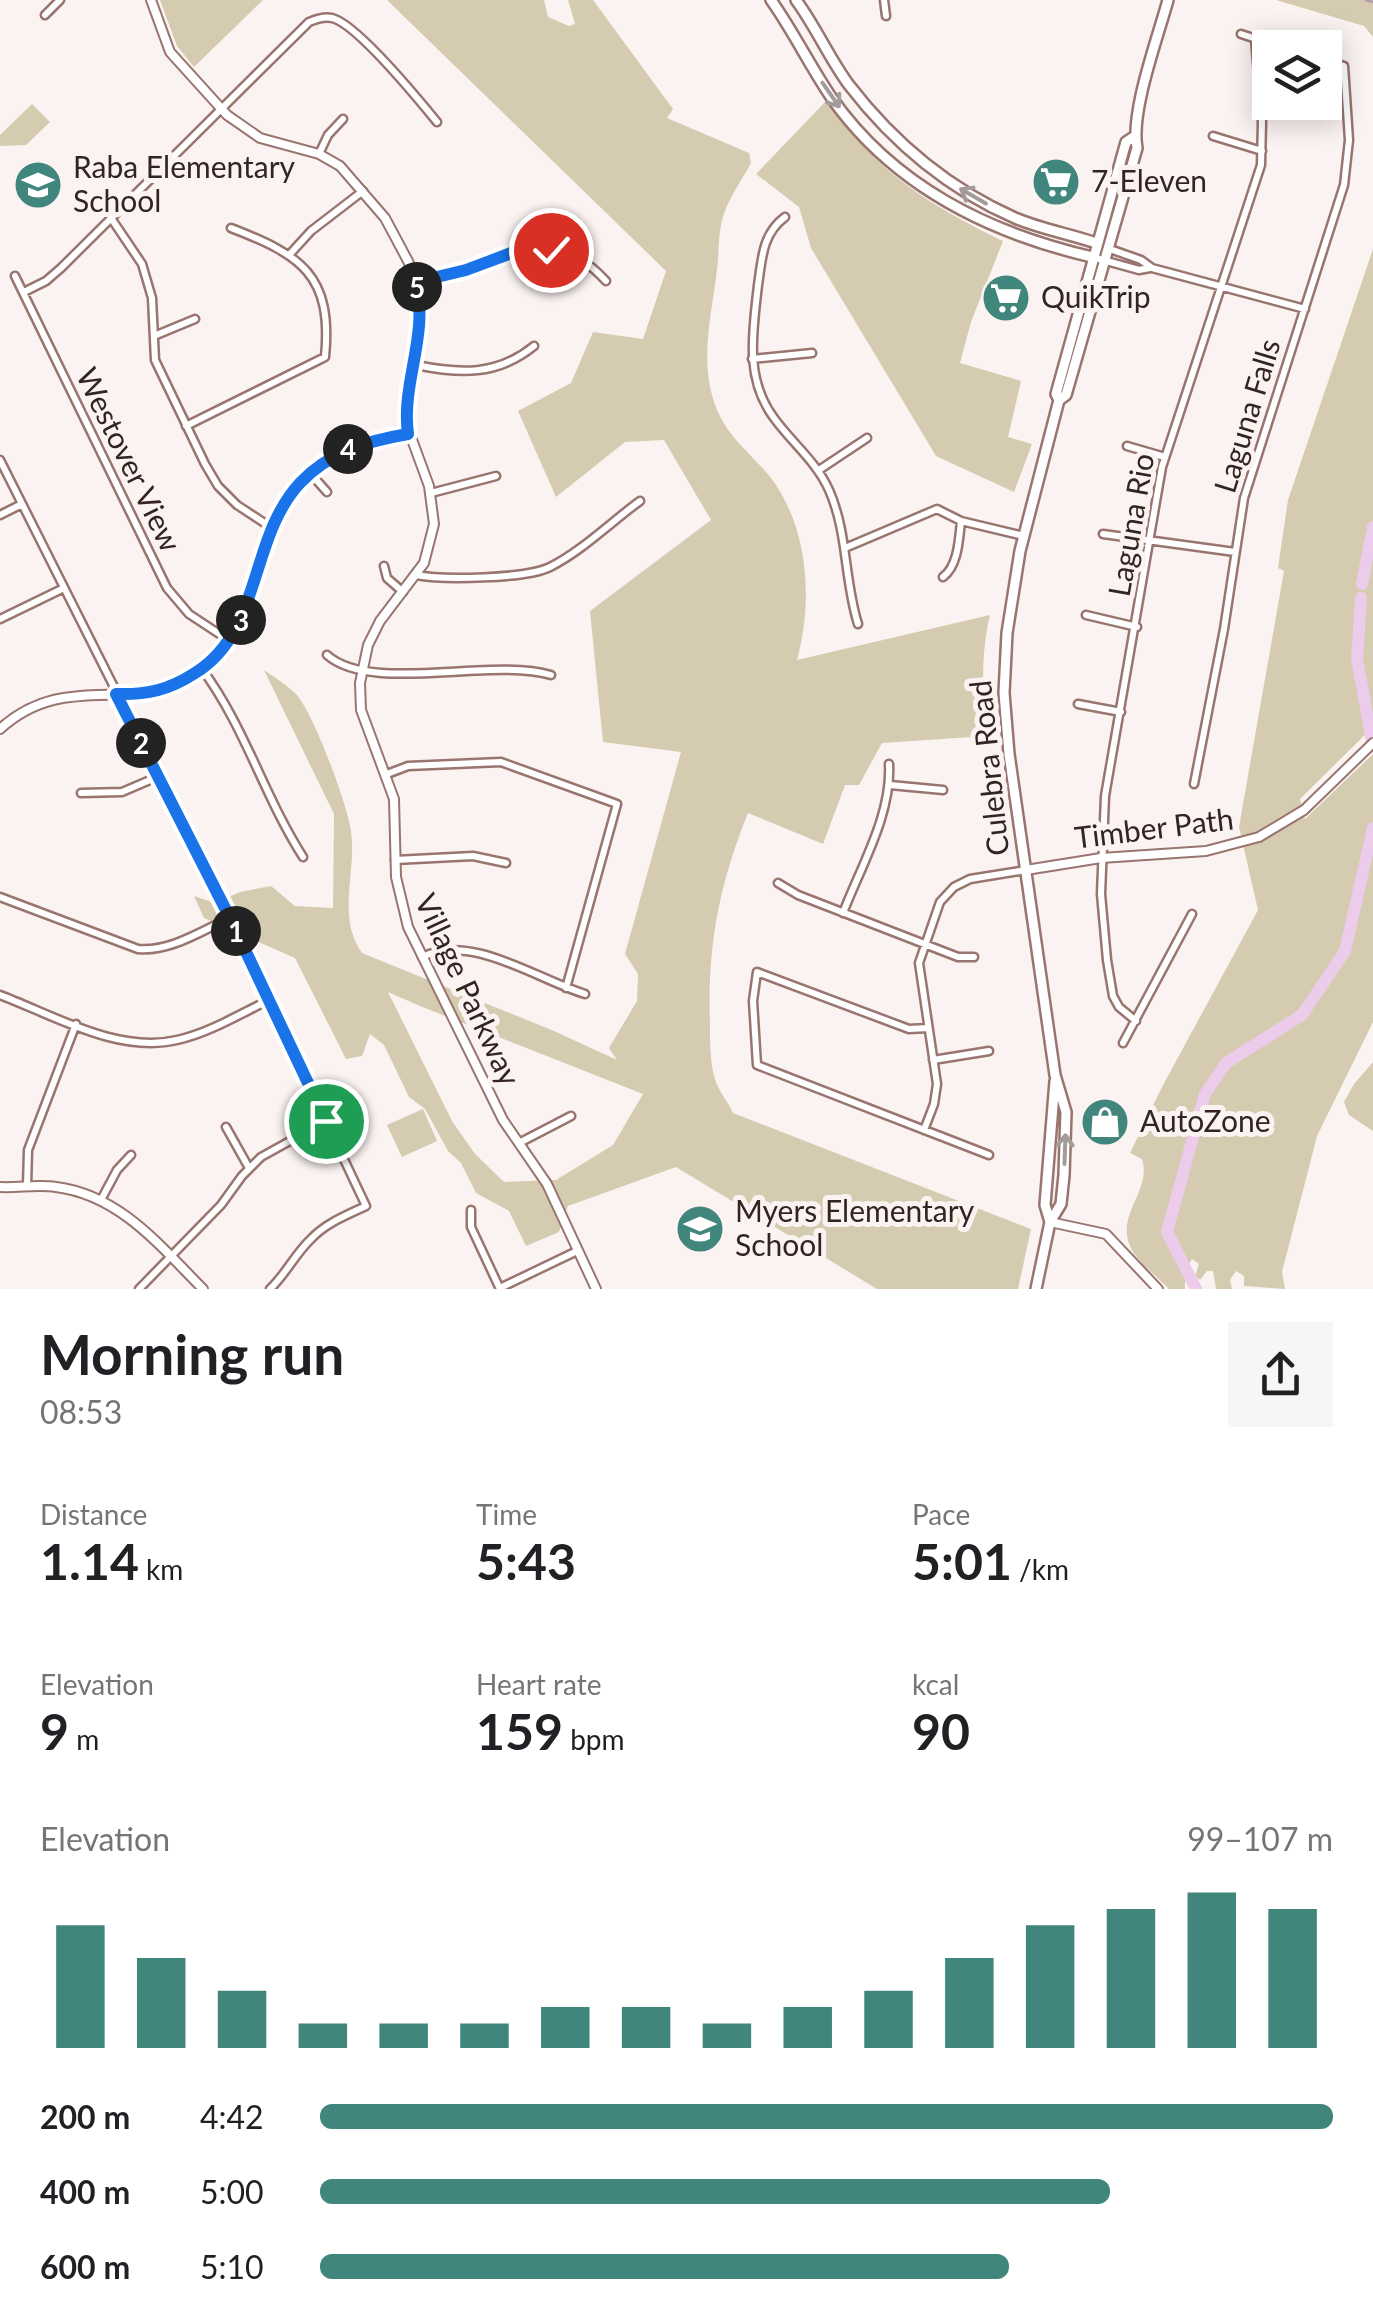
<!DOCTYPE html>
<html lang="en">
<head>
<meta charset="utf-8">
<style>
	:root { --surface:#fff; --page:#f6f6f6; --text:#202124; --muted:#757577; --accent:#41867c }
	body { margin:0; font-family:Lato,sans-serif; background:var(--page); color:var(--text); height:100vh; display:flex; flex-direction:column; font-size:38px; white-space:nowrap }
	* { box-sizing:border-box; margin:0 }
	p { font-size:32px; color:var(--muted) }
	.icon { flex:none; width:55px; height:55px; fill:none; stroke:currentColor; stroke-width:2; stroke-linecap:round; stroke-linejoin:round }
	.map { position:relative; height:1289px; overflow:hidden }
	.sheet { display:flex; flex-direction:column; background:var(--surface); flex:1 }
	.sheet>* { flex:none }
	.fabs { position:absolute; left:1252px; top:30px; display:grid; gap:20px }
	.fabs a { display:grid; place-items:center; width:90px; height:90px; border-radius:0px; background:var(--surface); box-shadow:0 5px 25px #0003; font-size:50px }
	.pin { position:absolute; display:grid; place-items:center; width:85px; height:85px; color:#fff; margin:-42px; border:5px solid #fff; border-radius:50%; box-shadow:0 2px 10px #0007 }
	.km { position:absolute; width:50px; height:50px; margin:-25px; border-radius:50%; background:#222; color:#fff; font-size:28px; line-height:50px; text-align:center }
	.round { display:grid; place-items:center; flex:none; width:105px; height:105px; border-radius:0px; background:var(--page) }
	.overview { display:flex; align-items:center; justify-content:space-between; height:170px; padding:0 40px }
	h1 { font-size:55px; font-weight:700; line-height:75px }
	.figures { display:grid; grid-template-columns:repeat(3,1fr); gap:15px; height:170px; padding:10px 40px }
	.figures div { display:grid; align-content:center }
	.figures b { font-size:50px; font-weight:700 }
	.figures small { font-size:28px; font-weight:400 }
	.figures p { font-size:28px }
	.chart { height:280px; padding:20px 40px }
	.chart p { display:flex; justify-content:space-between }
	.chart svg { width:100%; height:180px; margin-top:10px; stroke:var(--accent); stroke-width:6 }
	ul { padding:0 40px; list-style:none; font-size:32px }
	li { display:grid; grid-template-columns:160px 120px 1fr; align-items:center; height:75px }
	li i { height:25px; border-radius:12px; background:var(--accent) }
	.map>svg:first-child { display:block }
	.green { fill:#d5cbb0; fill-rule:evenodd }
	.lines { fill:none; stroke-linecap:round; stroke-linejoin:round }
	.stream { stroke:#b499ae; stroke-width:2.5 }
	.river { stroke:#eccbeb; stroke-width:12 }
	.minor-casing { stroke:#99756f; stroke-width:11 }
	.tertiary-casing { stroke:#99756f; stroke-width:12 }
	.secondary-casing { stroke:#99756f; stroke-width:14 }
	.minor { stroke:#fff; stroke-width:6 }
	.tertiary { stroke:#fff; stroke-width:8 }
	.secondary { stroke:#fff; stroke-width:9 }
	.oneway { stroke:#a39c9b }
	.route-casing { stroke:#fff; stroke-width:20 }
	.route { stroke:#1a73e8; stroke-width:12 }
	.labels { text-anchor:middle; stroke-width:10; stroke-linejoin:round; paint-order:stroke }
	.poi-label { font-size:30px; fill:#332421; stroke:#fbf3f1; text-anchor:start }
	.street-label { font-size:30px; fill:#332421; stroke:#fbf3f1 }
</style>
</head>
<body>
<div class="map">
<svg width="1373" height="1289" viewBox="0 0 1373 1289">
	<rect width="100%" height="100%" fill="#fbf3f1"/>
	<path class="green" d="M160 0H263L194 67 177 46Z
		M387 0H544L548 17 569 26 575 24 568 0H593L673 109 667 118 749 153 751 163C742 180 728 199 723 217 718 233 719 253 717 270 711 320 696 372 722 420 734 442 755 458 771 478 809 529 813 601 797 660L990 615C980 656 983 695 986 736L882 743 859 785H845L823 844 748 813C719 885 707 947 710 1025 710 1042 710 1063 715 1079 718 1090 728 1102 733 1113L1031 1229 1018 1289H877L676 1167 568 1206 559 1232 526 1246 509 1211 476 1193 461 1163 448 1151 425 1109 409 1097 384 1045 370 1034 362 1056 346 1059 295 958 204 918 194 896 215 903 240 892 271 886 295 906 333 908 334 814 264 670C274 677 287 685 296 694 313 712 348 806 351 831 357 873 336 916 362 953L554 1031 617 1060 609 1048 637 1001 638 974 625 954 681 752 603 742 590 611 711 520 664 440 625 442 556 497 518 411 571 383 593 332 643 339 666 271ZM388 992 420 1006 643 1094 613 1145 556 1180 504 1182 475 1154 452 1121Z
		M1276 0H1373V37L1364 26Z
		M826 101C878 172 925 203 1003 241L971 322 960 363 1021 381 1008 437 1032 444 1014 492 936 456 811 248 799 207 756 174Z
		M32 104 50 122 26 145 0 146V135Z
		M1373 249V727L1300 799 1305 819 1373 754V1022L1317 1136 1282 1272 1285 1289 1244 1286V1276L1236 1271 1230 1280 1232 1289H1216L1213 1271H1207L1200 1280 1195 1276 1199 1264 1192 1259 1185 1271V1289H1169C1158 1277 1136 1261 1130 1246 1116 1214 1152 1190 1142 1159L1130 1153 1162 1087 1258 910 1239 827 1284 571 1278 568 1288 500Z
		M1373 1062V1131L1349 1115 1344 1102 1354 1084Z
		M423 1109 437 1141 402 1157 387 1125Z"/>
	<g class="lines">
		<path class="stream" d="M1366 0 1373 2"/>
		<path class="river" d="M1362 584 1373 527
			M1361 598 1357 659 1373 747
			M1196 1289 1167 1232 1205 1094 1226 1063 1302 1015 1345 951 1373 828"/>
		<g class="minor-casing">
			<path id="minor" d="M884 0 886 16
				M45 15 60 0
				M1241 34 1284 48
				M1213 136 1262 151
				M319 154 328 135 343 119
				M785 217C762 234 762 259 758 285 753 331 744 378 774 418 792 443 816 461 829 490 848 533 844 580 858 624
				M111 218 142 264 152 298 155 360 205 464 218 486 237 505 272 528
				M1107 248 1141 260 1152 268 1305 309
				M290 254 311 231 363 191
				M1092 257 1139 270 1150 268
				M15 276 167 588 189 614 230 641
				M416 282C436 278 457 273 477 267 529 249 562 233 606 281
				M24 292 46 281 61 268 309 22C316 19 324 16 332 18 357 24 419 100 437 122
				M154 336 195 319
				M752 359 812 353
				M416 365C460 374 497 376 534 346
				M186 426 325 357C333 275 301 255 231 228
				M1127 446 1165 457
				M0 460 230 918 366 1206C347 1215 326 1223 311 1239 295 1254 286 1274 270 1289
				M819 470 867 438
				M311 474 327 492
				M431 493 496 476
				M0 515 22 504
				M1103 534 1235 552
				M845 548 937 509 961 521 1024 536
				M384 566 387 578 403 592
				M416 575C442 580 526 579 550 567 582 551 611 522 640 501
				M943 577C958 566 959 540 961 521
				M1086 615 1137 627
				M0 619 64 588
				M327 655C371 694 491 657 551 675
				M202 669C245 727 264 796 303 857
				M1078 704 1121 712
				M387 774 408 766 501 762 617 804 566 988
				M1194 784 1224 629 1244 498 1344 185 1349 140 1344 66 1325 60
				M890 785 943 790
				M81 793 122 792 157 777
				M395 860 473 856 506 863
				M778 883 798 895 958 957H974
				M0 897 138 949C170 952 201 931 230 918
				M843 913C861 866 892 814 889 764
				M422 957C472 933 536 979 585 994
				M0 995C53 1015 118 1054 177 1040 209 1033 240 1014 269 1000
				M1136 1021 1119 1007 1113 996 1107 960 1101 894 1105 796 1162 467 1261 165 1262 122 1255 39
				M928 1028 909 1029 757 972 753 1001 757 1065 989 1155
				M1123 1043 1192 914
				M933 1060 989 1051
				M226 1127 249 1168
				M924 1130 934 1104 937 1084 919 963 940 902 954 887 970 879 1026 870
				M519 1143 571 1116
				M27 1186 28 1150 76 1024
				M101 1200 117 1170 131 1155
				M471 1210V1227L500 1289
				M500 1288 577 1251
				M139 1289 221 1205 242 1176 261 1157 326 1121"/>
		</g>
		<g class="tertiary-casing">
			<path id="tertiary" d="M151 0 170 52 227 115 260 138 319 154 340 166 385 218 409 263 418 292 421 322 407 407V426L429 486 434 524 424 563 380 621 368 645 360 683 361 710 394 799 396 877 408 927 503 1120 547 1184 596 1289
				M0 729C70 665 141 723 206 665 239 636 246 606 257 565 279 484 329 448 408 434
				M1026 870 1101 858 1206 851 1259 837 1304 810 1373 743
				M0 1187C19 1188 37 1184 56 1187 120 1195 160 1246 203 1289
				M1050 1222 1106 1234 1158 1289"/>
		</g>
		<g class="secondary-casing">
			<path id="secondary" d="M771 0C793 31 810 66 831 97 894 187 989 233 1092 257
				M796 0C816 27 829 58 849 85 893 142 949 189 1015 218 1041 229 1070 234 1096 243
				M1059 400 1066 395 1137 148C1130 112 1158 37 1168 0
				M1050 1222 1045 1205 1055 1081
				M1036 1289 1050 1222 1061 1204 1064 1175 1066 1112 1055 1075 1009 754 1004 693 1007 633 1020 551 1059 400 1056 394 1126 142 1135 136"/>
		</g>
		<use href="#minor" class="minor"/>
		<use href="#tertiary" class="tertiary"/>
		<use href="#secondary" class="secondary"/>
	</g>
	<defs><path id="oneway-shaft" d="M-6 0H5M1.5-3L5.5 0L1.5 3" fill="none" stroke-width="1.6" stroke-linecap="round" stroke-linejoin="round" transform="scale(2.5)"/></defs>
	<g class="oneway">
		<use href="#oneway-shaft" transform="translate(831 95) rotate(55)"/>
		<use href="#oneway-shaft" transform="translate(973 196) rotate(-150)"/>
		<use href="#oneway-shaft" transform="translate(1065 1149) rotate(-88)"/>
	</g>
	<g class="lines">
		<g class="route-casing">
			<path id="route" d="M326 1121 230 918 116 694C147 695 169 690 195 673 263 631 248 539 300 483 329 452 367 441 408 434 401 382 429 337 416 282L466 270 514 252 551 250"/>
		</g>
		<use href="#route" class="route"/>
	</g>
	<defs>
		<g id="supermarket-disc" transform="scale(2.5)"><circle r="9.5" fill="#41867c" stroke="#fbf3f1"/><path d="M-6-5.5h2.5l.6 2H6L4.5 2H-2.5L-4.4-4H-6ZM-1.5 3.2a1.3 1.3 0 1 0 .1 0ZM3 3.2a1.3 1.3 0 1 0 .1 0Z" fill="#fff"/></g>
		<g id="school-disc" transform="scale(2.5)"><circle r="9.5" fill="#41867c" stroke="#fbf3f1"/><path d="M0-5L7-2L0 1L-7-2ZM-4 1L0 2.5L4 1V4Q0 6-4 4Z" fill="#fff"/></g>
		<g id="shop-disc" transform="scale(2.5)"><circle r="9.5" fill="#41867c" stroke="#fbf3f1"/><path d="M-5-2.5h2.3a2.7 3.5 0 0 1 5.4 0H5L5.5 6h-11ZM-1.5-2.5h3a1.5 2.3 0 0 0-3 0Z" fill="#fff"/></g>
	</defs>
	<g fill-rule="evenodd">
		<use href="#supermarket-disc" x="1056" y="182"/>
		<use href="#school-disc" x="38" y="185"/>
		<use href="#supermarket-disc" x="1006" y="298"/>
		<use href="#shop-disc" x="1105" y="1122"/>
		<use href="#school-disc" x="700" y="1229"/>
	</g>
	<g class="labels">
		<g class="poi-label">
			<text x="73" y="178">Raba Elementary<tspan x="73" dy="34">School</tspan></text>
			<text x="1091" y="192">7-Eleven</text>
			<text x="1041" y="308">QuikTrip</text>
			<text x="1140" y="1132">AutoZone</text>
			<text x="735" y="1222">Myers Elementary<tspan x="735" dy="34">School</tspan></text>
		</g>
		<g class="street-label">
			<text transform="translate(1248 416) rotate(-73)" y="10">Laguna Falls</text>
			<text transform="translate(128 460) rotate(64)" y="10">Westover View</text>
			<text transform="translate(1132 525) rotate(-80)" y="10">Laguna Rio</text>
			<text transform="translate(990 768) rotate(-96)" y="10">Culebra Road</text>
			<text transform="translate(1154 829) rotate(-7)" y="10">Timber Path</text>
			<text transform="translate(467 990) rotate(65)" y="10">Village Parkway</text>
		</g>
	</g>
</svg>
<div class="fabs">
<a><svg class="icon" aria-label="layers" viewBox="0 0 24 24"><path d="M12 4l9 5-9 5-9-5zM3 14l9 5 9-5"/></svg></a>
</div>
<div class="pin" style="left:326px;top:1121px;background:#1e9e55"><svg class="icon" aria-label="arrive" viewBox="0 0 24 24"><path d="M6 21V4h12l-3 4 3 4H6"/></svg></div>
<div class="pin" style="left:551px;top:250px;background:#d93025"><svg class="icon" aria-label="check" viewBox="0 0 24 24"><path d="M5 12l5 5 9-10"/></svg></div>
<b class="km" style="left:236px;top:931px">1</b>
<b class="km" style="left:141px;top:743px">2</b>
<b class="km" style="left:241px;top:620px">3</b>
<b class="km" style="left:348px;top:449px">4</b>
<b class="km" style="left:417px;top:287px">5</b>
</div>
<section class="sheet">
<div class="overview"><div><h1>Morning run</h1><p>08:53</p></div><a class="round"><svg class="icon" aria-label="share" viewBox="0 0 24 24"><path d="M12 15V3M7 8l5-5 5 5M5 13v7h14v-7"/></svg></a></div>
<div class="figures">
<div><p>Distance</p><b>1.14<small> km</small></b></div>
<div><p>Time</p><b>5:43</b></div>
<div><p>Pace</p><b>5:01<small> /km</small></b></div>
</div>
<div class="figures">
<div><p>Elevation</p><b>9<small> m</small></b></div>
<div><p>Heart rate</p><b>159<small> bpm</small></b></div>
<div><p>kcal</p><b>90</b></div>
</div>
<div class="chart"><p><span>Elevation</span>99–107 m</p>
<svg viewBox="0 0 160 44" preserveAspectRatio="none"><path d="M5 44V14M15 44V22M25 44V30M35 44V38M45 44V38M55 44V38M65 44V34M75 44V34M85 44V38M95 44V34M105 44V30M115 44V22M125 44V14M135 44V10M145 44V6M155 44V10"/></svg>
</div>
<ul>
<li><b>200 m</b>4:42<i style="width:100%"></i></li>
<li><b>400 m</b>5:00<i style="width:78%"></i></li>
<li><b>600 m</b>5:10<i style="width:68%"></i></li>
</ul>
</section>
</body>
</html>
